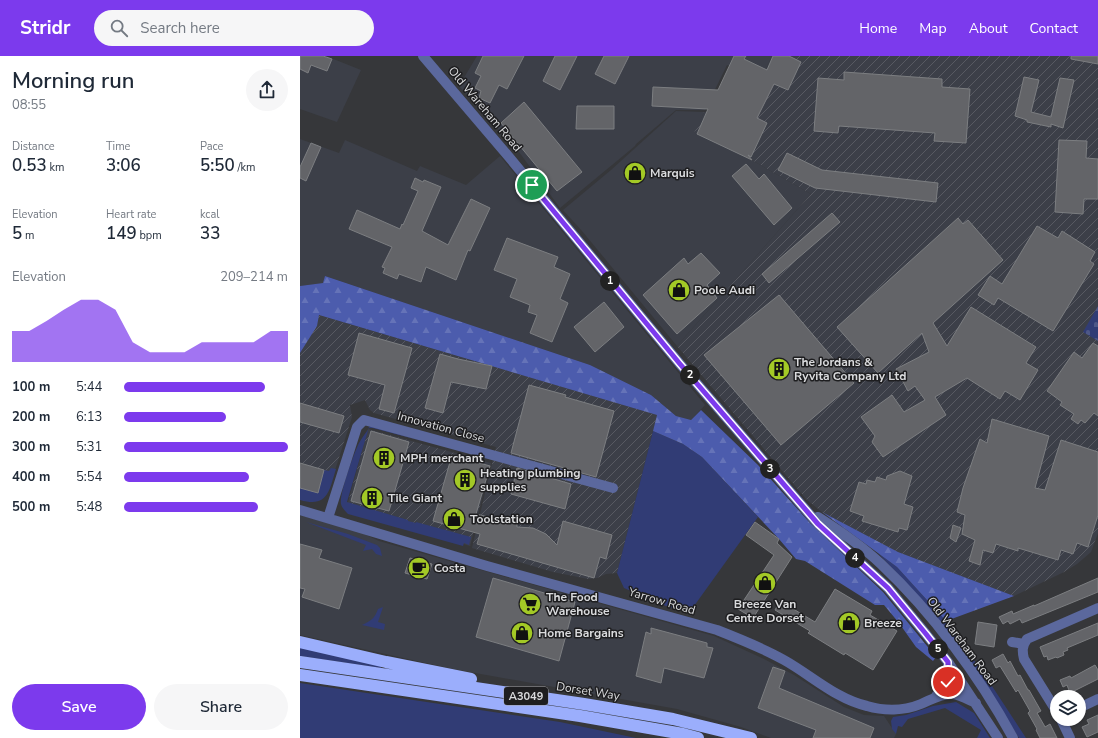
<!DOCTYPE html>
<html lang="en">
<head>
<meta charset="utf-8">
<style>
	:root { --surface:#fff; --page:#f6f6f7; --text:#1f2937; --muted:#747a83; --accent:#7c3aed }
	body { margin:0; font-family:"Nunito Sans",sans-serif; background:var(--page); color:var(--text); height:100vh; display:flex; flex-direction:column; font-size:15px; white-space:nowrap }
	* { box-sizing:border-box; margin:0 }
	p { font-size:13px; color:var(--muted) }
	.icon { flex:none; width:22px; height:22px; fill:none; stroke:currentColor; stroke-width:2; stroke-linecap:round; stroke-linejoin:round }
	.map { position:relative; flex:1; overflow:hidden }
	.details { display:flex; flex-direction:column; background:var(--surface); width:300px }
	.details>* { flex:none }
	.tools { position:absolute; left:750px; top:634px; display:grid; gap:8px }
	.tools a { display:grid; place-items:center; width:36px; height:36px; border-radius:50%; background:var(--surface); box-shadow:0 1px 3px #0004; font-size:20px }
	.pin { position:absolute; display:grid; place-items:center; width:34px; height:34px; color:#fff; margin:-17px; border:2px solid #fff; border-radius:50%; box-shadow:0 1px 4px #0007 }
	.km { position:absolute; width:20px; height:20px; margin:-10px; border-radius:50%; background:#222; color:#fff; font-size:11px; line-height:20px; text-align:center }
	.round { display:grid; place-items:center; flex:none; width:42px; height:42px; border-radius:21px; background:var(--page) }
	.overview { display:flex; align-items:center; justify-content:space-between; height:68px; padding:0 12px }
	h1 { font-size:22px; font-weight:600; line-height:30px }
	.stats { display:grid; grid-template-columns:repeat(3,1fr); gap:6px; height:68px; padding:4px 12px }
	.stats div { display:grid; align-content:center }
	.stats b { font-size:17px; font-weight:600 }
	.stats small { font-size:11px; font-weight:400 }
	.stats p { font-size:11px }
	.chart { height:112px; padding:8px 12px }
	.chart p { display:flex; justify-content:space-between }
	.chart svg { width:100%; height:72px; margin-top:4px; fill:var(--accent); opacity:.7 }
	.cta { display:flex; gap:8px; margin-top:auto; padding:8px 12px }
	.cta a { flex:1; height:46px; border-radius:24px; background:var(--accent); color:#fff; font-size:16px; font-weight:600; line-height:46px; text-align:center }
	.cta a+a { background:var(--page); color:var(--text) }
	ul { padding:0 12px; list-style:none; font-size:13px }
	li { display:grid; grid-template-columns:64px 48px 1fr; align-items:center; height:30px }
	li i { height:10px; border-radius:5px; background:var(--accent) }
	header { display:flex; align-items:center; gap:24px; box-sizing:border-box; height:56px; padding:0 20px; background:var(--accent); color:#fff }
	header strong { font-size:19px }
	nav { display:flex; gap:22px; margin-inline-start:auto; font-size:14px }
	.search { width:280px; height:36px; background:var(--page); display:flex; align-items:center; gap:10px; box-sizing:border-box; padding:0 14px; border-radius:22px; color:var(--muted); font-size:15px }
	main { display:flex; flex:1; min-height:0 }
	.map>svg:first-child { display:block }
	.built { fill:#3c3f48 }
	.industrial { fill:url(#industrial-furrows) }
	.grass { fill:#313c75 }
	.forest { fill:url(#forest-firs) }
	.cemetery { fill:url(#cemetery-stones) }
	.building { fill:#636468; stroke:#7c7e81 }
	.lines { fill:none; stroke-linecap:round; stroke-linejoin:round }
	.minor { stroke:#5b689d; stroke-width:10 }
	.highway { stroke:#9baefc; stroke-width:12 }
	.route-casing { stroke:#fff; stroke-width:8 }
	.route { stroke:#7c3aed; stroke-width:5 }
	.labels { text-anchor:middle; stroke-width:3; stroke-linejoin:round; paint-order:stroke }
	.shield { fill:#1e1e20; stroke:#a2a2a4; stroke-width:1 }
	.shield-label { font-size:11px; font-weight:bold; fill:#dadbdd }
	.street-label { font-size:12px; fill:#dadbdd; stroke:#1e1e20 }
	.poi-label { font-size:12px; font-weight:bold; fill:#dadbdd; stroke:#1e1e20; text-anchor:start }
</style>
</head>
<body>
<header>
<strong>Stridr</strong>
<div class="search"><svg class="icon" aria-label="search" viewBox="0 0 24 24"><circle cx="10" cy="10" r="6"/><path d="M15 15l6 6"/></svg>Search here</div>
<nav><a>Home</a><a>Map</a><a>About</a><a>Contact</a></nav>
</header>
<main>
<section class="details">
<div class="overview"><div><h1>Morning run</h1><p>08:55</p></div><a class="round"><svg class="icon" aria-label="share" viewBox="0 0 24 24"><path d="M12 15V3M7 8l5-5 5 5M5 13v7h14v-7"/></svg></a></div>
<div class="stats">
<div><p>Distance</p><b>0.53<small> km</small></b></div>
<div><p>Time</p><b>3:06</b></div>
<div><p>Pace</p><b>5:50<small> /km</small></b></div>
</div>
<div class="stats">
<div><p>Elevation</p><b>5<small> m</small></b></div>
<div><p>Heart rate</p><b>149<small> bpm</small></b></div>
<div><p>kcal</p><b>33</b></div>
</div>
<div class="chart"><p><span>Elevation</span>209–214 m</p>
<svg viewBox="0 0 160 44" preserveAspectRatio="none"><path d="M0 44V25L10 25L20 19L30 12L40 6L50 6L60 12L70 32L80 38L90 38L100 38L110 32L120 32L130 32L140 32L150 25L160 25V44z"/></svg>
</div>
<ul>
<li><b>100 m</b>5:44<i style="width:86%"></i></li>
<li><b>200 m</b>6:13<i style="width:62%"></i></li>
<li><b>300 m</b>5:31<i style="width:100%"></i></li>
<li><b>400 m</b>5:54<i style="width:76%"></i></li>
<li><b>500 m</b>5:48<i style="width:82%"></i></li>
</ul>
<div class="cta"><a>Save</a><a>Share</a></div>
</section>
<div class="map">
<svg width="798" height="682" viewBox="0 0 798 682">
	<defs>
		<pattern id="industrial-furrows" width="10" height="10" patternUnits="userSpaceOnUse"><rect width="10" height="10" fill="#3c3f48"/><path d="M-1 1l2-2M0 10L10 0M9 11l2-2" fill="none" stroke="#585a62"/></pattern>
		<pattern id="forest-firs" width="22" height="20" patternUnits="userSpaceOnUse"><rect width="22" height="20" fill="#4c5cad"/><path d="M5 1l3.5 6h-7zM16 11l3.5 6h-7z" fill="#6573b8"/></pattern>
		<pattern id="cemetery-stones" width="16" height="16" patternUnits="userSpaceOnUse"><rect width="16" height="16" fill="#313c75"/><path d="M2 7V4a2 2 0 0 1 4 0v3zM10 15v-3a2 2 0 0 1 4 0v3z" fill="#4e5888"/></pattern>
	</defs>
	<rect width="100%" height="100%" fill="#36373a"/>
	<path class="built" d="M0 0H26L61 14 37 66 0 53Z
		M177 0H472L460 25 427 9 405 54H376L336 88 335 90 260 152 219 96 159 30Z
		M376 55 404 56 395 77 450 103 511 138 377 290 282 175 263 154 311 114Z
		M0 83 39 97 45 84 117 115 120 110 166 129 200 100 405 349 391 364 376 360 351 339 290 309 25 220 24 227 0 230Z
		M0 459 60 476 79 485 414 580 464 603 494 619 544 651 564 659 584 660 596 678 594 682H471L441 671 377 653 153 613 0 579Z"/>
	<path class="industrial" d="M472 0H798V250L784 276 798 285V477L791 496 777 508 764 516 714 540 598 496 522 456 507 444 377 290 511 138 450 103 394 77 404 56H407L460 25Z
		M18 259 357 359 317 517 306 518 297 522 288 523 253 516 172 492 196 391 74 357 70 354 65 344 50 349 52 361 28 436 0 433V297L17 270Z
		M68 373 191 407 170 490 47 450Z"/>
	<path class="grass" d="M70 371H75L122 385 69 371 47 446 108 464V465L116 467V466L171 481 169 489 164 487 163 490 48 458C45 455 42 452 41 448 39 438 54 397 59 387 62 382 66 376 70 371Z
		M353 375 383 388 402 401 458 461 389 557 366 550 324 532 317 517Z
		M31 412 36 413C29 435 28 452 0 444V432L24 414 29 415Z
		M6 466 48 478 77 489 80 492 82 500 76 498 72 493 63 495 66 489Z
		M578 497 597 511 646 565 686 621 726 682H719L687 631 610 531Z
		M83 551 78 566 85 568 84 574 62 569C71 565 75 562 78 553Z
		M0 590 81 610V612L0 600Z
		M0 627 260 666 336 682H0Z
		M656 646 674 657 690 682H677L681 674 645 652 608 663 602 671 598 670 596 678 592 673 591 665 593 661 606 659 633 650Z"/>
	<path class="forest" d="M25 220 290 309 351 339 376 360 391 364 401 354 458 409 510 467 583 536 636 601 633 605 616 591 599 567 584 549H575L505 505 496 503 479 483 402 401 383 388 353 375 357 359 19 259 17 270 0 297V230L23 227Z
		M522 456 598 496 714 540 646 565 597 511Z"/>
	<path class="cemetery" d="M798 250V285L783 276Z"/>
	<path class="building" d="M0 0H23L32 3 27 15 11 9 8 17 0 13Z
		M183 0H224L207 33 199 29 190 47 179 42 181 35 175 32 181 20 175 17Z
		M255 0H277L260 34 243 25Z
		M304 0H329L315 28 295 18Z
		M434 0H446L444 3 467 14 473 0H489L501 6 488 34 474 28 457 62 467 67 451 101 448 99 452 104 397 78 408 53 352 50 353 31 418 34Z
		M771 0H798V8L771 3Z
		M544 16 642 23V31L670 33 666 87 634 85 635 77 539 70 538 77 514 75 518 22 544 24Z
		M724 21 739 24 731 56 751 61 760 22 774 24 763 72 751 68V71L727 66V64L715 60Z
		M224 46 282 116 257 135 201 67Z
		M277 50H314V73H276Z
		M759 84 787 85 786 102 798 103V143H784L783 158 755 156Z
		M11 87 21 91 6 125 0 122V111Z
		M487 97 522 114 638 127 636 146 515 132 478 114Z
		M446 108 459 123 464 118 492 152 474 169 432 120Z
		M115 122 123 126 124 124 141 131 122 175 148 189 171 143 190 152 170 195 168 194 156 224 126 211 121 226 99 218 97 223 83 217 85 212 82 211 92 191 49 173 57 154 100 173 102 168 103 169 118 135 111 132Z
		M532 157 540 166 469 227 462 218Z
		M658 162 663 168 668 164 703 204 633 267 647 290 671 251 736 291 726 307 738 314 720 344 705 335 700 343 667 322 635 341 646 359 583 401 572 386 575 380 561 361 592 339 604 356 625 344 615 330 608 335 596 313 629 296 622 277 578 317 537 271Z
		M737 170 758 182 762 175 795 196 790 205 794 208 753 275 698 242 694 249 678 239 690 220 702 228Z
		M207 182 258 201 254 211 270 218 260 243 268 247 252 286 230 277 237 259 228 256 230 249 210 241 217 223 194 214Z
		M401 197 420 217 407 229 417 242 377 278 343 239 384 202 388 208Z
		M479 239 554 327 481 389 404 299Z
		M304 246 324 271 295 296 274 271Z
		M59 277 112 292 94 357 79 353 85 329 48 319Z
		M793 287 798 290V360L794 357 785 367 781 364 778 368 771 363 774 358 760 349 762 346 747 335 774 296 782 302Z
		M140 298 158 303 192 310 186 333 151 326 143 357 125 352Z
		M229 329 266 339 265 341 314 355 296 421 211 397Z
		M0 347 44 360 39 377 0 366Z
		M692 363 749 380 735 432 745 434 761 384 798 396V459L788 491 777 487 773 498 761 494 758 504 718 492V495L696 488 693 497 683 494 680 509 669 505 675 484 662 478 665 459 657 456 663 432 680 383 687 387Z
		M71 375 109 386 89 455 51 445Z
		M152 399 190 410 176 458 217 468V471L233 472 246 478 257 489 263 465 312 479 306 503 300 501 294 522 177 488 180 478 133 465Z
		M0 407 24 414 18 437 0 432Z
		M217 412 271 428 265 453 211 438Z
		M600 415 612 420 604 448 613 451 607 474 599 472 598 476 562 465 564 460 550 455 559 426 566 428 567 424 575 426 577 421 586 424 587 420Z
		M455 466 479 483 477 487 492 501 453 562 438 553 474 499 446 479Z
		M653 469 661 472 656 486 650 482Z
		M0 488 22 494 19 502 52 512 39 553 2 541 5 533 0 532Z
		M110 502 132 508 127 523 105 517Z
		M193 522 275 546 259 605 176 581Z
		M798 522V536L722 567 720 563 710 568 708 565 703 568 699 561 712 555 713 558 734 549V550Z
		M535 533 572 555 570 559 597 575 573 614 545 597 544 599 508 577 510 575 475 554 480 545 515 566Z
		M678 566 697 569 694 591 675 588Z
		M798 567V579L767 592 768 594 763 596 764 599 757 602 756 601 748 604 747 600 744 601 740 591Z
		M351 572 407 587V591L413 592 404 622 364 612 361 627 336 620 346 576 351 578Z
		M703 598 708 607 710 605 718 620 720 619 728 634H729L741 655 737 657 744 669 745 671 750 668 757 682H740L736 674 737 673 728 657 730 655 718 634 716 636 700 610 696 612 692 604Z
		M795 609 798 614V623L770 637 767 629 763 631 760 624 770 620 771 622Z
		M473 611 485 615 479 632 574 672 570 682H513L516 674 458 652Z
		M798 659V676L787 681 782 671 789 668 787 664Z"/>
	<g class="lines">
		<path class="minor" d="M123 0 209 101 380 308 518 468 588 532 626 578 648 606 698 682
			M0 454 187 510 417 574C440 583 463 592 484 604 511 619 536 643 567 650 584 655 604 655 621 648 631 644 641 637 653 638 660 639 669 644 676 647
			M518 461C540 475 562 490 581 508 632 556 680 621 713 682
			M28 462 57 371 64 364 313 432
			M712 586 724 588
			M636 640 648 626V606
			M779 652 798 643
			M757 656 724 603C722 595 722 590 727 583L798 552
			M761 663 770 682"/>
		<path class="highway" d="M0 586 86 606 171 623
			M0 606 284 648 373 663 451 682
			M0 619 280 660 383 678 398 682"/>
	</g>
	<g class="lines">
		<g class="route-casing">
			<path id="route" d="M232 129 380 308 518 468 588 532 626 578 648 606V626"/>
		</g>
		<use href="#route" class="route"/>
	</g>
	<defs>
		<g id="shop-disc" transform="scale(1.15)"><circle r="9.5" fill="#a3c926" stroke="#1e1e20"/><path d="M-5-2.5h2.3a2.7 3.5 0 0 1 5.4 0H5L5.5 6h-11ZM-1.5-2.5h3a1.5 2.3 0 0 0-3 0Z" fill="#111"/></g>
		<g id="building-disc" transform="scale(1.15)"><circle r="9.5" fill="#a3c926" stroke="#1e1e20"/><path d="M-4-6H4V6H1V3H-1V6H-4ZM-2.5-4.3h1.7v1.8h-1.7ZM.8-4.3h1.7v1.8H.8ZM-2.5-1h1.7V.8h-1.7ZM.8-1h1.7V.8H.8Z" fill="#111"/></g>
		<g id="cafe-disc" transform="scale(1.15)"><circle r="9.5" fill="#a3c926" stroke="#1e1e20"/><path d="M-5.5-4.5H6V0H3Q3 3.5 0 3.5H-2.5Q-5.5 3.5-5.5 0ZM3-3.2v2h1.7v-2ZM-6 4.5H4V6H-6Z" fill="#111"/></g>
		<g id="supermarket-disc" transform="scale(1.15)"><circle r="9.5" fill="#a3c926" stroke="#1e1e20"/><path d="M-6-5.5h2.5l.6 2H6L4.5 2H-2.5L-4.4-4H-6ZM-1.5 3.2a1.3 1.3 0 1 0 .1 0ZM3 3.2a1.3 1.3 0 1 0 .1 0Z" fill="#111"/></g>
	</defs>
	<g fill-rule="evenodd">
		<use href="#shop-disc" x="335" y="117"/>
		<use href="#shop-disc" x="379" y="234"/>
		<use href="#building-disc" x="479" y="313"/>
		<use href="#building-disc" x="84" y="402"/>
		<use href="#building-disc" x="165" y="424"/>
		<use href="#building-disc" x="72" y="442"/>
		<use href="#shop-disc" x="154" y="463"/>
		<use href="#cafe-disc" x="119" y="512"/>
		<use href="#shop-disc" x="465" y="527"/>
		<use href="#supermarket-disc" x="230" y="548"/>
		<use href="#shop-disc" x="549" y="567"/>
		<use href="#shop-disc" x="222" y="577"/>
	</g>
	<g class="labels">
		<rect class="shield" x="204" y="631" width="44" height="18" rx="3"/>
		<g class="shield-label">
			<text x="226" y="644">A3049</text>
		</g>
		<g class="street-label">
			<text transform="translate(185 53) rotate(50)" y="4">Old Wareham Road</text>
			<text transform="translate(141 371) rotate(15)" y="4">Innovation Close</text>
			<text transform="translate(362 545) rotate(16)" y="4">Yarrow Road</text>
			<text transform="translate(662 585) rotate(53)" y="4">Old Wareham Road</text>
			<text transform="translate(288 635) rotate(9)" y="4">Dorset Way</text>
		</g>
		<g class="poi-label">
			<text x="350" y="121">Marquis</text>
			<text x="394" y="238">Poole Audi</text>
			<text x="494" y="310">The Jordans &amp;<tspan x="494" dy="14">Ryvita Company Ltd</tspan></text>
			<text x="100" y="406">MPH merchant</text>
			<text x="180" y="421">Heating plumbing<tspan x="180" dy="14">supplies</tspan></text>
			<text x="88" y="446">Tile Giant</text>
			<text x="170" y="467">Toolstation</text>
			<text x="134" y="516">Costa</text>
			<text x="246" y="545">The Food<tspan x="246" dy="14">Warehouse</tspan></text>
			<text x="465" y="552" text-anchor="middle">Breeze Van<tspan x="465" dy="14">Centre Dorset</tspan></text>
			<text x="564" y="571">Breeze</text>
			<text x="238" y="581">Home Bargains</text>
		</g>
	</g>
</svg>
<div class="tools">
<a><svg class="icon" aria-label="layers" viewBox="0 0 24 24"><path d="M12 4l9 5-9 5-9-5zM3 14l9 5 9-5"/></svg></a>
</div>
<div class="pin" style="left:232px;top:129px;background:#1e9e55"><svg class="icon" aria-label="arrive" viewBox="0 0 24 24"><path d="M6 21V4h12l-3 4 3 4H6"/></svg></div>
<div class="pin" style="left:648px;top:626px;background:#d93025"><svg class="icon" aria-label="check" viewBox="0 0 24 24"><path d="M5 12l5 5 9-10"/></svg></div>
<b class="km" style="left:310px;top:225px">1</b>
<b class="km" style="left:390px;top:319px">2</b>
<b class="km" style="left:470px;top:413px">3</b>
<b class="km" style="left:555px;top:502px">4</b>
<b class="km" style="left:638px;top:593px">5</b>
</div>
</main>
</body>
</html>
